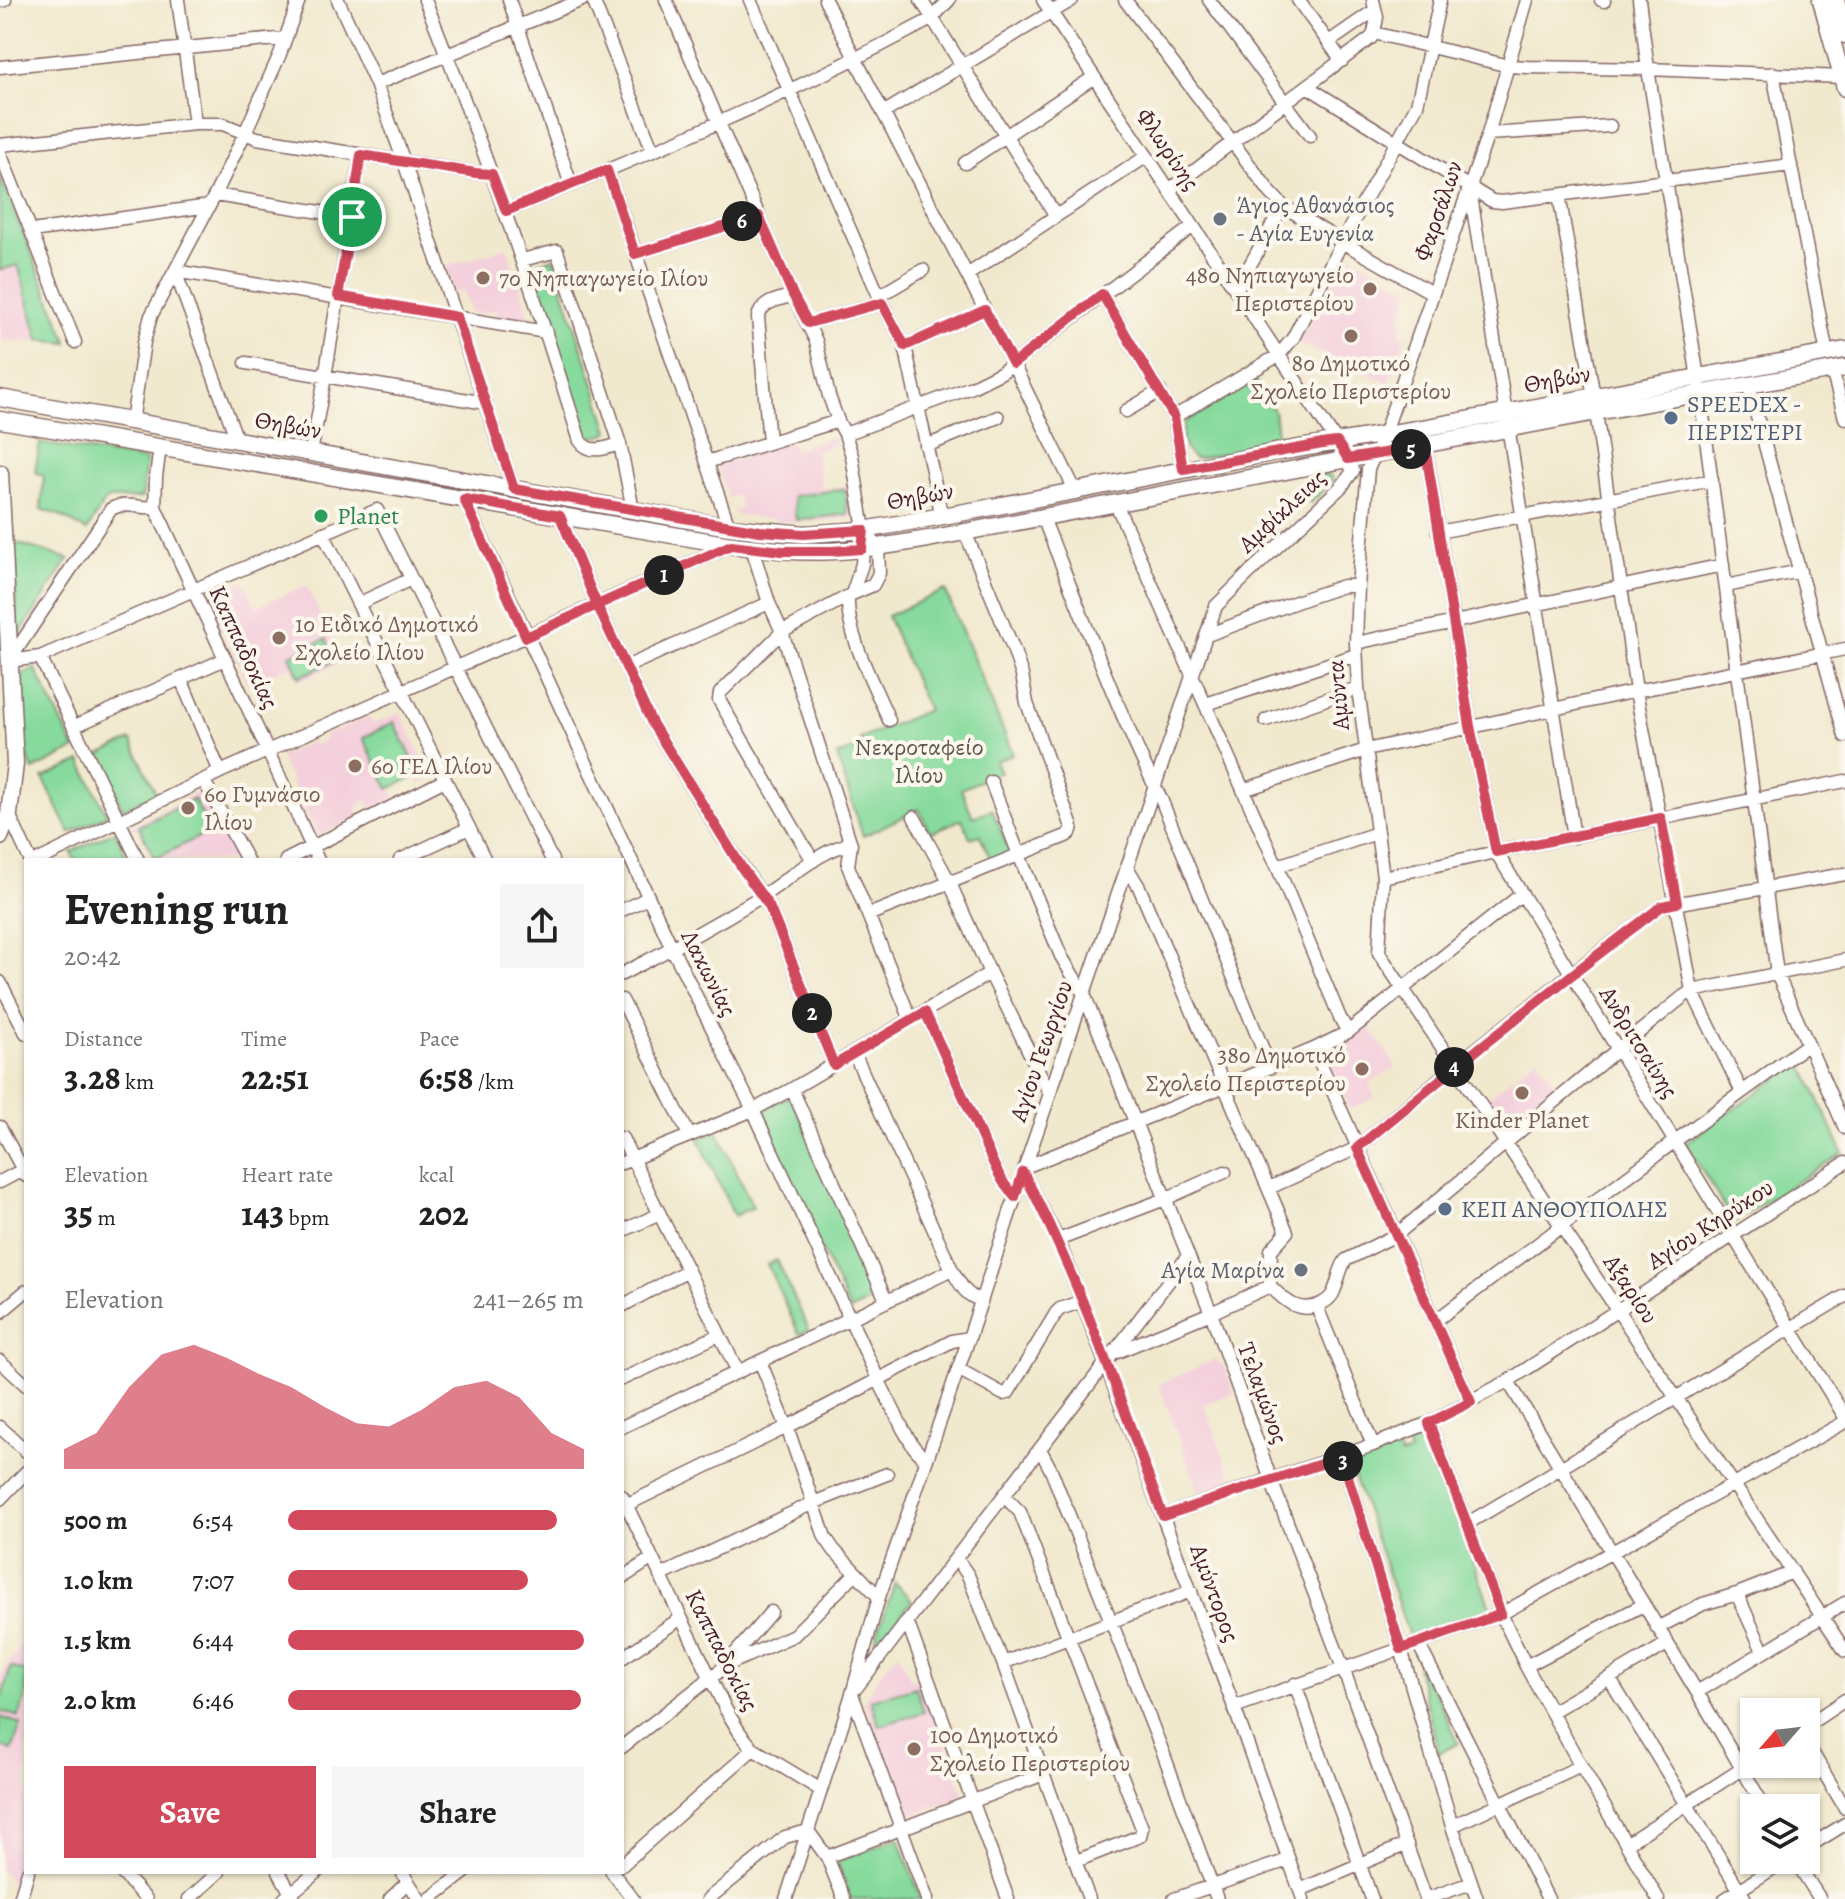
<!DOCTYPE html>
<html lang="en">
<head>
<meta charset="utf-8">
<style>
	:root { --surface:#fff; --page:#f6f6f6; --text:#222; --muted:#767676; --accent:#d1495b }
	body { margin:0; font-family:Alegreya,serif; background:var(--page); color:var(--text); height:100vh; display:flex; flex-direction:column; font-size:30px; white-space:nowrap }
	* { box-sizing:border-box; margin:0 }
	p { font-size:26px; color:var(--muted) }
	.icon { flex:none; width:44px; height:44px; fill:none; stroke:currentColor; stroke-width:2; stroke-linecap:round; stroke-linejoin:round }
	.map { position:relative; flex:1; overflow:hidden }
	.details { position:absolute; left:24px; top:858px; width:600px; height:1016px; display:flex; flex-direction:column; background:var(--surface); border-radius:0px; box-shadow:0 2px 6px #0004 }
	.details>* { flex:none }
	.needle { width:52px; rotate:242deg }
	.buttons { position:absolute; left:1740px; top:1698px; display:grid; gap:16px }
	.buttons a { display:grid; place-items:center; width:80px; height:80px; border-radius:0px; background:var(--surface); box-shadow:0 2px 6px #0004; font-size:40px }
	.pin { position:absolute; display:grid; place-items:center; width:68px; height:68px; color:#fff; margin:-34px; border:4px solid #fff; border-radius:50%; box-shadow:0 2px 8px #0007 }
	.km { position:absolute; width:40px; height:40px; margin:-20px; border-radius:50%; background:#222; color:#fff; font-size:22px; line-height:40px; text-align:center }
	.round { display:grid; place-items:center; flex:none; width:84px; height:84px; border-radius:0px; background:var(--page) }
	.summary { display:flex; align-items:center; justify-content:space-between; height:136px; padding:0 40px }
	h1 { font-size:44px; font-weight:700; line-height:60px }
	.metrics { display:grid; grid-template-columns:repeat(3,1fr); gap:12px; height:136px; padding:8px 40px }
	.metrics div { display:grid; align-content:center }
	.metrics b { font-size:34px; font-weight:700 }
	.metrics small { font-size:22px; font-weight:400 }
	.metrics p { font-size:22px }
	.chart { height:224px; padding:16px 40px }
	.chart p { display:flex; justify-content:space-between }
	.chart svg { width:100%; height:144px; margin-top:8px; fill:var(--accent); opacity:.7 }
	.primary-button { display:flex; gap:16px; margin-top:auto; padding:16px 40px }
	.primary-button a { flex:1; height:92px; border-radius:0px; background:var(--accent); color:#fff; font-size:32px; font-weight:700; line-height:92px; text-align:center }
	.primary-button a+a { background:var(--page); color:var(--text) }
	ul { padding:0 40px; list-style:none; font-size:26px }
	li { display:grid; grid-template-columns:128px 96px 1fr; align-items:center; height:60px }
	li i { height:20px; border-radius:10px; background:var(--accent) }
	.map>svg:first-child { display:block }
	.built { fill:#f4cfdc }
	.green { fill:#86da9c; stroke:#687c64; stroke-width:2 }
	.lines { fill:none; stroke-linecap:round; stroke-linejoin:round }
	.minor-casing { stroke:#846664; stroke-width:15 }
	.major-casing { stroke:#846664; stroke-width:19 }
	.minor { stroke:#fff; stroke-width:12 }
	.major { stroke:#fff; stroke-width:16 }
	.route-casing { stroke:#fff; stroke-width:16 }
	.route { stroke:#d1495b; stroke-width:10 }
	.worship-dot { fill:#6b7280; stroke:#fbf7ec; stroke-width:3 }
	.education-dot { fill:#8d6e63; stroke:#fbf7ec; stroke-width:3 }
	.service-dot { fill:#5c6f8a; stroke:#fbf7ec; stroke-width:3 }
	.leisure-dot { fill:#2e9e5b; stroke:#fbf7ec; stroke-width:3 }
	.labels { text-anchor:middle; stroke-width:8; stroke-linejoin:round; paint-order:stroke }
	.street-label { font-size:24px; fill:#4a1f2b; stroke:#fbf7ec }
	.worship-label { font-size:24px; fill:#5b616d; stroke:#fbf7ec; text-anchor:start }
	.education-label { font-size:24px; fill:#785e54; stroke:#fbf7ec; text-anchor:start }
	.service-label { font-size:24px; fill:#4e5e75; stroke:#fbf7ec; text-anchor:start }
	.leisure-label { font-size:24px; fill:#27864d; stroke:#fbf7ec; text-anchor:start }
	.park-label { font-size:24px; fill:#5c574d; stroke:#fbf7ec }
</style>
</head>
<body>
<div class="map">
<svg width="1845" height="1899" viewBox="0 0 1845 1899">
	<rect width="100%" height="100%" fill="#fbf7ec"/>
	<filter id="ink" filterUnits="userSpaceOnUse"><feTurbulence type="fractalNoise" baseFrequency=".0125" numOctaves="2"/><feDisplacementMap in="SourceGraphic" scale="16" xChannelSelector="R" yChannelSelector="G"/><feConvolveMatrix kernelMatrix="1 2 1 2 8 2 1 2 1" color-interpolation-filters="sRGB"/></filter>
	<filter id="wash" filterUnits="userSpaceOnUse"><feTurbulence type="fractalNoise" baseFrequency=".006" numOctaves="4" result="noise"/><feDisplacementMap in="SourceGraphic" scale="32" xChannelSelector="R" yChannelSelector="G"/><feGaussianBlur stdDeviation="1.8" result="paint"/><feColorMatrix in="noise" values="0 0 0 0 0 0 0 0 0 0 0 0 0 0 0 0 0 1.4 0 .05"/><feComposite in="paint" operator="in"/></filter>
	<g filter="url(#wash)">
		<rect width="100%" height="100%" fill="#f1e9ce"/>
		<path class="built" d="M507 247 530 318 527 320 498 316 496 309 485 313H471L463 290 454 293 446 267Z
			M1346 252 1411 290 1399 321 1404 324 1399 334 1405 338 1388 383 1297 343 1303 332H1305L1342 263 1340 262Z
			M18 264 39 340 32 343 0 340V270Z
			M834 436 836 443 816 452 822 489 849 485 854 518 810 522H778L773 519 734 514 733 511 741 507 737 495 728 498 717 466 790 441 794 450Z
			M244 581 256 607 306 585 343 661 299 681 291 665 248 684 208 597Z
			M400 712 432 778 420 785 415 777 391 789 395 797 372 810 367 800 358 805 359 809 356 817 318 836 279 756 312 742 314 745 322 742 325 735 369 717 373 724Z
			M201 791 237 860H153L137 828 133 829 131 826Z
			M1369 1026 1396 1067 1369 1084 1375 1098 1350 1109 1328 1059Z
			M1537 1057 1557 1088 1508 1129 1486 1099Z
			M1217 1358 1219 1364H1223L1234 1393 1204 1404 1233 1481 1199 1493 1159 1385Z
			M26 1634V1842L13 1885 0 1868V1675L15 1654Z
			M898 1652 910 1679 920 1677 964 1796 907 1817 864 1701 880 1674Z"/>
		<path class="green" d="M0 177 68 343 39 340 18 265 0 270Z
			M553 258 609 431 602 436 587 437 532 266Z
			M1255 379 1274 411 1278 443 1196 459C1182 453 1180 435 1185 422Z
			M40 443 146 460 142 498 109 499 104 502 87 531 59 515 41 509 44 475 35 472Z
			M1326 474 1331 476 1333 482 1310 503 1306 479Z
			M845 489 848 514 796 520 793 496Z
			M13 542 69 559 18 637Z
			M945 590 1013 754 995 761 1000 772 961 789 973 817 992 809 1010 853 991 860 980 835 970 838 962 819 930 833 919 809 863 836 837 756 863 746 860 739 928 710 887 616Z
			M326 639 335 661 299 677 290 655Z
			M35 668 75 749 33 770 24 748 21 675Z
			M394 722 420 774 389 789 363 738Z
			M131 740 156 793 123 809 97 756Z
			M81 761 107 815 70 833 43 778Z
			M194 799 210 831 155 859 139 826Z
			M115 831 128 860H75L71 852Z
			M1801 1061 1843 1153 1733 1222 1686 1143Z
			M791 1096 881 1296 850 1311 762 1122C762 1106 778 1103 791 1096Z
			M717 1131 753 1207 734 1216 699 1139Z
			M777 1260 809 1330 799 1334 767 1264Z
			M1427 1437 1491 1610 1410 1638 1351 1467 1398 1448 1401 1456 1410 1453 1407 1445Z
			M895 1583 912 1600 880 1644 875 1641Z
			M1422 1665 1459 1743 1439 1753 1417 1667Z
			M11 1667 26 1672V1694L19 1717 0 1711V1703Z
			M916 1687 924 1712 879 1726 871 1700Z
			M0 1717 21 1724 12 1750 0 1746Z
			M899 1838 921 1899H851L837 1861Z"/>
	</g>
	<g filter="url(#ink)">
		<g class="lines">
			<g class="minor-casing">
				<path id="minor" d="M178 0 195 124
					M338 0 376 84 404 162 514 489
					M425 0C484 145 534 292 580 441 590 455 605 448 620 444
					M509 0 571 185
					M593 0 653 151
					M666 0 793 295 816 341 829 396 838 421 845 434 852 456 864 530 862 564 852 594
					M750 0 882 303 905 346 942 517
					M825 0 1013 364 1076 492
					M921 0 1056 216
					M1125 0 1270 192 1283 206 1342 242 1432 293
					M1209 0 1310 136
					M1298 0 1342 61
					M1373 0 1377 17 1374 33
					M1527 0 1488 134 1384 435 1368 469 1358 586 1356 643 1358 688 1383 877 1379 953 1845 1651
					M1601 0 1604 1
					M1639 0 1648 69 1698 378 1777 974 1845 1128
					M0 1 5 0
					M1374 33 1509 66 1527 67 1648 69 1842 77
					M1329 42 1375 10
					M0 67 286 38
					M1773 73 1827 354
					M376 84 582 0
					M1308 87 1492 201 1502 202 1791 165
					M883 113 1072 0
					M1488 134 1610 126
					M0 145 195 124H223L257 138 476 173 492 174
					M0 153 75 342
					M965 163 1094 77
					M607 170 729 527
					M1169 190 1371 38 1374 33
					M1470 190 1574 837
					M215 195 352 217
					M1559 195 1594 397
					M506 211C648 155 789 95 924 23L932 18 949 0
					M32 231 209 206
					M635 254 759 216
					M522 260 557 251 620 444 631 500 630 510
					M175 271 546 332
					M175 271 237 440
					M967 275 1147 156
					M1236 290 1283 206
					M1102 294 1174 417 1183 469
					M879 296 923 270
					M808 323 882 303
					M905 346 985 310
					M246 363 486 403
					M1832 370 1845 418
					M1748 384 1845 736
					M1126 411 1160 391
					M1596 412 1636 691 1692 991 1742 1092
					M1174 417 1279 355 1293 338 1342 242 1417 105 1440 0
					M132 422 144 342 151 316 215 195 245 133 280 54 299 0
					M845 434 972 387 1002 372 1193 226
					M1424 438 1470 726 1496 852 1845 1417
					M769 442 758 317C762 301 779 300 793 295
					M926 446 998 417
					M160 447 156 477 155 507 318 860
					M311 453 325 377 361 155
					M707 462 838 421
					M464 499 672 948 753 1110 878 1379 903 1429 913 1446 926 1461
					M1116 504 1277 866 1340 1018 1348 1032
					M377 510 552 860
					M560 516 597 605 652 723 721 835 769 906 834 1065
					M1043 518C1081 612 1116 708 1161 799L1270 1067
					M1438 532 1712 480
					M323 533 485 860
					M752 548 769 603 782 632 851 844 848 866 911 1020
					M1726 586 1800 571
					M848 598C846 634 875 687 889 720
					M358 604 411 579
					M1207 635 1307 598 1343 586H1358
					M1356 643 1723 565
					M40 657 138 860
					M9 661 40 657 377 510
					M9 661 111 509C124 501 140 509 155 507
					M626 667 769 603
					M181 679 220 772
					M1206 704 1356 655
					M1266 720 1358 688
					M75 726 225 659
					M204 781 247 860
					M991 782 1019 855 1061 956 1084 994 1211 1313 1271 1480 1343 1668 1426 1899
					M1243 790 1366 750 1636 691 1845 649
					M9 814 30 860
					M914 817 949 881 990 973 1050 1094
					M39 860 220 772 731 545
					M286 860 445 780
					M400 860 469 828
					M813 861 719 700 720 693 782 632 852 594 873 585 879 573 878 547 864 530
					M1277 866 1377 833
					M1127 867 1139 887 1287 1232 1271 1250 1270 1286C1284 1300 1299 1315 1321 1304 1327 1301 1332 1297 1334 1291 1339 1280 1339 1269 1346 1260L1396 1235 1618 1049 1684 996 1692 991 1845 960
					M1383 877 1496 852 1845 781
					M622 910 648 898
					M868 915 1066 836 1070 833 1072 827 1027 703 1022 675 1013 648 965 532
					M622 974C669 950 716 924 762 896 788 880 822 848 851 844
					M0 982 26 1033
					M622 1000 689 1135
					M925 1012 996 1169 1005 1185 1015 1197
					M1314 1049 1471 1402
					M854 1053 952 1270C960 1283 965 1297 982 1300
					M792 1089 886 1300
					M0 1127 26 1176
					M622 1138 738 1372
					M622 1163 753 1110 792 1089 990 973
					M1025 1167 1225 1086 1314 1049 1348 1032 1522 894
					M1023 1172 1058 1240 1082 1301 1234 1707 1303 1899
					M0 1182 26 1168
					M1269 1188 1357 1148 1455 1066 1571 974 1662 906 1845 874
					M622 1231 660 1214
					M1058 1240 1165 1199 1225 1172
					M622 1306 688 1270
					M1317 1307 1373 1445
					M0 1313 26 1291
					M1435 1321 1675 1141 1808 1044
					M1117 1352 1211 1313 1270 1286
					M0 1361 26 1385
					M760 1361 787 1427 825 1537 834 1550 879 1597
					M958 1369 1003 1394 1008 1393 1056 1313 1060 1309 1082 1301
					M622 1379 719 1335
					M1508 1381 1697 1692 1765 1808
					M1429 1423 1501 1614 1526 1666 1581 1766 1658 1899
					M0 1427 26 1451
					M622 1427 952 1270
					M1040 1449 1051 1470 1164 1755 1217 1899
					M1342 1457 1401 1649 1452 1826 1477 1899
					M622 1496 726 1710 740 1733 753 1749 821 1790
					M1004 1496 1020 1512 1142 1828 1140 1836 1076 1861
					M0 1499 26 1472
					M626 1505 787 1427 952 1341 969 1338
					M1163 1516 1373 1445 1429 1423 1508 1381 1845 1163
					M1468 1523C1595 1449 1719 1370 1845 1296
					M956 1558 968 1575 1003 1663 1089 1899
					M660 1576 813 1503 887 1474
					M622 1578 651 1559
					M1737 1594 1763 1651
					M907 1621 1008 1899
					M1657 1628 1703 1604 1737 1594 1793 1572
					M1418 1643 1548 1899
					M622 1658 681 1618
					M1003 1663 1191 1591
					M729 1664 794 1635 856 1573
					M1526 1666 1643 1605
					M1609 1678 1745 1899
					M1295 1684 1372 1899
					M856 1688 1188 1256
					M1697 1692 1845 1603
					M852 1694 927 1899
					M1234 1707 1501 1614 1845 1422
					M1551 1712 1667 1644
					M1806 1726 1845 1700
					M1806 1742 1845 1808
					M622 1747 722 1669 771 1612
					M1452 1826 1581 1766
					M808 1831 827 1857 844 1899
					M1626 1844 1754 1761
					M1806 1848 1845 1824
					M827 1857 1044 1774
					M1795 1860 1820 1899
					M622 1865 753 1749
					M121 1872 146 1899
					M279 1872 294 1899
					M402 1872 419 1899
					M612 1872 633 1899
					M1300 1890 1407 1844
					M20 1899 28 1872
					M189 1899 219 1872
					M284 1899 317 1872
					M390 1899 408 1882
					M430 1899 465 1872
					M708 1899 785 1837 808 1831
					M786 1899 852 1694 879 1597 969 1338 1025 1167 1216 606 1249 573 1342 486 1353 471 1344 453 1043 0
					M1174 1899 1288 1860
					M1426 1899 1471 1883
					M1725 1899 1786 1860"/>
			</g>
			<g class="major-casing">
				<path id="major" d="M1821 0 1845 88
					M1836 0 1845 35
					M0 398 729 527 804 534 864 530 982 509 1276 452 1423 428 1845 350
					M0 420 731 545C765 549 799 553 833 551 865 550 896 544 928 539L1596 412 1845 368
					M0 473 15 764 9 814 0 837"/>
			</g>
			<use href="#minor" class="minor"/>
			<use href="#major" class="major"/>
		</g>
	</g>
	<g class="lines" filter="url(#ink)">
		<g class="route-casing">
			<path id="route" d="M352 217 338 296 457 317 514 489 760 531 804 534 864 530 862 549 832 551H782L731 545 526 637 464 499 560 516 597 605 652 723 742 868 769 906 834 1065 925 1012 996 1169 1005 1185 1015 1197 1023 1172C1081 1282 1120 1400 1163 1516L1342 1457 1401 1649 1501 1614 1429 1423 1471 1402 1357 1148C1457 1065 1558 984 1662 906L1677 903 1661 818 1496 852 1470 726 1425 446 1348 459 1337 442 1328 443 1183 469 1174 417 1102 294 1013 364 985 310 905 346 882 303 808 323 793 295 759 216 635 254 607 170 506 211 492 174 476 173 361 155 352 217"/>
		</g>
		<use href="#route" class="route"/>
	</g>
	<g class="worship-dot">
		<circle cx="1220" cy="219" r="8"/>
		<circle cx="1301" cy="1270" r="8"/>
	</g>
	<g class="education-dot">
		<circle cx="483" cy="278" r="8"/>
		<circle cx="1370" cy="289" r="8"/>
		<circle cx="1351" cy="336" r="8"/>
		<circle cx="279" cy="638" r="8"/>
		<circle cx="355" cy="766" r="8"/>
		<circle cx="188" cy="808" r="8"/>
		<circle cx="1362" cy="1069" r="8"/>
		<circle cx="1522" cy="1093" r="8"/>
		<circle cx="914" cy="1749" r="8"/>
	</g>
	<g class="service-dot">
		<circle cx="1671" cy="418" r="8"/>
		<circle cx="1445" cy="1209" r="8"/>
	</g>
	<circle class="leisure-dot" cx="321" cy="516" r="8"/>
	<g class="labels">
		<g class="street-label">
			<text transform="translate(1168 149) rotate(56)" y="8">Φλωρίνης</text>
			<text transform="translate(1438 211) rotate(-71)" y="8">Φαρσάλων</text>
			<text transform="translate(1557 379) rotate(-10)" y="8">Θηβών</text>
			<text transform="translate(288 425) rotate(10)" y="8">Θηβών</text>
			<text transform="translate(920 496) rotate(-10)" y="8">Θηβών</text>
			<text transform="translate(1282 511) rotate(-43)" y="8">Αμφίκλειας</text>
			<text transform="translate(244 647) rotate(65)" y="8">Καππαδοκίας</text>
			<text transform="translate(1338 695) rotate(-95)" y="8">Αμύντα</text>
			<text transform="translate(709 973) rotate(63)" y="8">Λακωνίας</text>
			<text transform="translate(1639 1042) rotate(58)" y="8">Ανδριτσαίνης</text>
			<text transform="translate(1041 1051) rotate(-71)" y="8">Αγίου Γεωργίου</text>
			<text transform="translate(1710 1224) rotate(-33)" y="8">Αγίου Κηρύκου</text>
			<text transform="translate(1631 1289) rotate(56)" y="8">Αξαρίου</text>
			<text transform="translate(1263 1393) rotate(70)" y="8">Τελαμώνος</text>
			<text transform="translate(1215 1593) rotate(70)" y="8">Αμύντορος</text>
			<text transform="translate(722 1650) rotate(63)" y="8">Καππαδοκίας</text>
		</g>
		<g class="worship-label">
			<text x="1236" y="213">Άγιος Αθανάσιος<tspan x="1236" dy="28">- Αγία Ευγενία</tspan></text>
			<text x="1285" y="1278" text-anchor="end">Αγία Μαρίνα</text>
		</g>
		<g class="education-label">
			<text x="1354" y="283" text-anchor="end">48ο Νηπιαγωγείο<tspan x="1354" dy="28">Περιστερίου</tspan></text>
			<text x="499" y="286">7ο Νηπιαγωγείο Ιλίου</text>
			<text x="1351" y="371" text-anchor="middle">8ο Δημοτικό<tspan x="1351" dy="28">Σχολείο Περιστερίου</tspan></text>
			<text x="295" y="632">1ο Ειδικό Δημοτικό<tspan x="295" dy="28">Σχολείο Ιλίου</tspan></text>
			<text x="371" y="774">6ο ΓΕΛ Ιλίου</text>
			<text x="204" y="802">6ο Γυμνάσιο<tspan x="204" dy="28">Ιλίου</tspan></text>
			<text x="1346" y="1063" text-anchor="end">38ο Δημοτικό<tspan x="1346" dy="28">Σχολείο Περιστερίου</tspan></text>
			<text x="1522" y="1128" text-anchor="middle">Kinder Planet</text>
			<text x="930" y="1743">10ο Δημοτικό<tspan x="930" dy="28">Σχολείο Περιστερίου</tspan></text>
		</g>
		<g class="service-label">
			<text x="1687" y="412">SPEEDEX -<tspan x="1687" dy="28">ΠΕΡΙΣΤΕΡΙ</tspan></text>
			<text x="1461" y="1217">ΚΕΠ ΑΝΘΟΥΠΟΛΗΣ</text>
		</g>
		<g class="leisure-label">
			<text x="337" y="524">Planet</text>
		</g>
		<g class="park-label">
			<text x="919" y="755">Νεκροταφείο<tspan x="919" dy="28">Ιλίου</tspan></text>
		</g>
	</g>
</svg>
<div class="buttons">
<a><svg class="needle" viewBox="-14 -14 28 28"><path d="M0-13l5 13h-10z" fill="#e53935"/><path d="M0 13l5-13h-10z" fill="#767676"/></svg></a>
<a><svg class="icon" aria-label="layers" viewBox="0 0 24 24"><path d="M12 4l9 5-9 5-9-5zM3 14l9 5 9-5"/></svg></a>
</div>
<div class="pin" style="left:352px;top:217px;background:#1e9e55"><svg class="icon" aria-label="arrive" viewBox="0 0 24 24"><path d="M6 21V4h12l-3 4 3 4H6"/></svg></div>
<b class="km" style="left:664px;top:575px">1</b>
<b class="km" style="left:812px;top:1013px">2</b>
<b class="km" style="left:1343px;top:1461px">3</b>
<b class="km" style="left:1454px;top:1067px">4</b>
<b class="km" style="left:1411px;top:449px">5</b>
<b class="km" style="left:742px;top:221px">6</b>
<section class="details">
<div class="summary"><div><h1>Evening run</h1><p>20:42</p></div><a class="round"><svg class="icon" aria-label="share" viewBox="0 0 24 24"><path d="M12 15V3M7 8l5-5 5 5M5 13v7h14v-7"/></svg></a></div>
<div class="metrics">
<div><p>Distance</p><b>3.28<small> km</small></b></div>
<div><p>Time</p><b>22:51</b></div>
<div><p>Pace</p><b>6:58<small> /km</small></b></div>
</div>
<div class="metrics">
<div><p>Elevation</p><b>35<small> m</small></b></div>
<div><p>Heart rate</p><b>143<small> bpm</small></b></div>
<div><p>kcal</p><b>202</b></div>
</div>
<div class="chart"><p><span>Elevation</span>241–265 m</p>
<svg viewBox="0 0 160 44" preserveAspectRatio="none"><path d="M0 44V38L10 33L20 19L30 9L40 6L50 10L60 15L70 19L80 25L90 30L100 31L110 26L120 19L130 17L140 22L150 33L160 38V44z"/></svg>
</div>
<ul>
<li><b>500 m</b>6:54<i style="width:91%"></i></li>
<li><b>1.0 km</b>7:07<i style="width:81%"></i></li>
<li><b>1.5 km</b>6:44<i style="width:100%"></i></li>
<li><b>2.0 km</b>6:46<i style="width:99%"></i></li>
</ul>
<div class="primary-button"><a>Save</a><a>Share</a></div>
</section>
</div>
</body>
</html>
